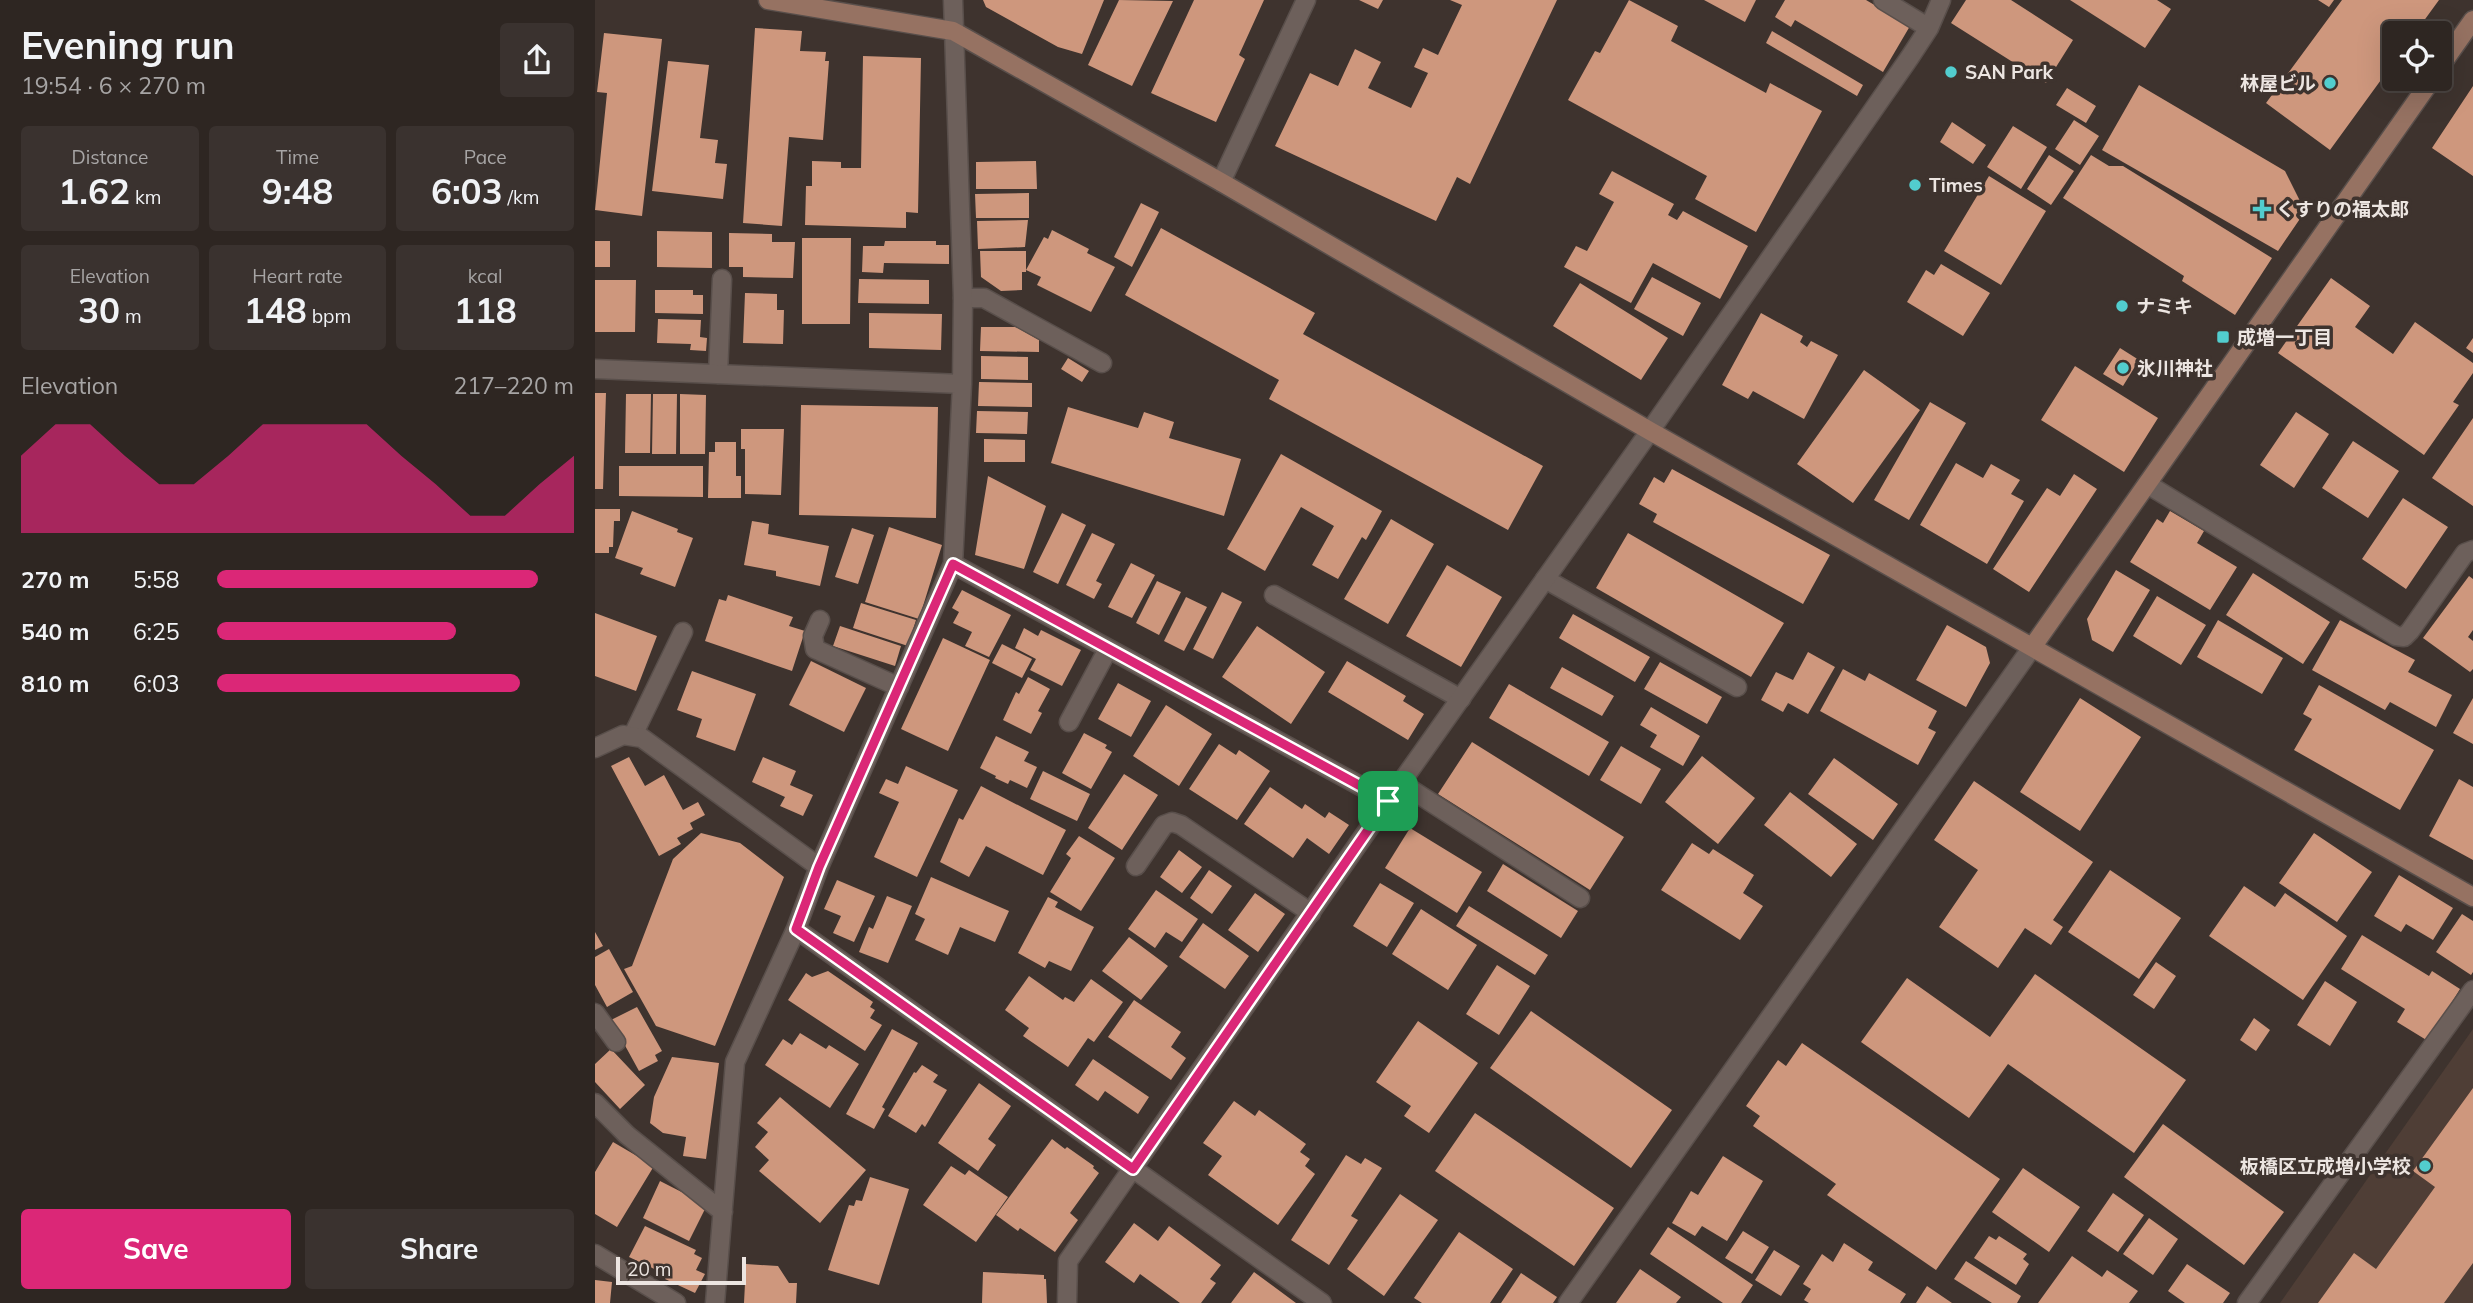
<!DOCTYPE html>
<html lang="en">
<head>
<meta charset="utf-8">
<style>
	:root { --surface:#2e2622; --page:#3a322f; --text:#f1f3f6; --muted:#a7a5a5; --line:#494340; --accent:#db2777 }
	body { margin:0; font-family:Mulish,"Noto Sans JP",sans-serif; background:var(--page); color:var(--text); height:100vh; display:flex; flex-direction:column; font-size:26px; white-space:nowrap }
	* { box-sizing:border-box; margin:0 }
	p { font-size:23px; color:var(--muted) }
	.icon { flex:none; width:38px; height:38px; fill:none; stroke:currentColor; stroke-width:2; stroke-linecap:round; stroke-linejoin:round }
	.map { position:relative; flex:1; overflow:hidden }
	.panel { display:flex; flex-direction:column; background:var(--surface); width:595px }
	.panel>* { flex:none }
	.controls { position:absolute; left:1787px; top:21px; display:grid; gap:14px }
	.controls a { display:grid; place-items:center; width:70px; height:70px; border-radius:7px; background:var(--surface); box-shadow:0 7px 28px #0002,0 0 0 2px var(--line); font-size:35px }
	.scale { position:absolute; left:21px; bottom:18px; width:130px; box-sizing:border-box; padding-left:7px; border:4px solid #ece5e1; border-top:0; font-size:19px; line-height:24px; white-space:nowrap; color:#ece5e1; -webkit-text-stroke:5px #3e332e; paint-order:stroke }
	.pin { position:absolute; display:grid; place-items:center; width:60px; height:60px; color:#fff; margin:-30px; border-radius:14px; box-shadow:0 4px 10px #0006 }
	.round { display:grid; place-items:center; flex:none; width:74px; height:74px; border-radius:7px; background:var(--page) }
	.summary { display:flex; align-items:center; justify-content:space-between; height:119px; padding:0 21px }
	h1 { font-size:38px; font-weight:700; line-height:52px }
	.metrics { display:grid; grid-template-columns:repeat(3,1fr); gap:10px; height:119px; padding:7px 21px }
	.metrics div { display:grid; align-content:center; border-radius:7px; background:var(--page); text-align:center }
	.metrics b { font-size:35px; font-weight:700 }
	.metrics small { font-size:19px; font-weight:400 }
	.metrics p { font-size:19px }
	.chart { height:196px; padding:14px 21px }
	.chart p { display:flex; justify-content:space-between }
	.chart svg { width:100%; height:126px; margin-top:7px; fill:var(--accent); opacity:.7 }
	.action { display:flex; gap:14px; margin-top:auto; padding:14px 21px }
	.action a { flex:1; height:80px; border-radius:7px; background:var(--accent); color:#fff; font-size:28px; font-weight:700; line-height:80px; text-align:center }
	.action a+a { background:var(--page); color:var(--text) }
	ul { padding:0 21px; list-style:none; font-size:23px }
	li { display:grid; grid-template-columns:112px 84px 1fr; align-items:center; height:52px }
	li i { height:18px; border-radius:9px; background:var(--accent) }
	main { display:flex; flex:1; min-height:0 }
	.map>svg:first-child { display:block }
	.built { fill:#4f3e36 }
	.building { fill:#ce977d }
	.lines { fill:none; stroke-linecap:round; stroke-linejoin:round }
	.lane-casing { stroke:#594f4b; stroke-width:21 }
	.street-casing { stroke:#594f4b; stroke-width:21 }
	.secondary-casing { stroke:#594f4b; stroke-width:21 }
	.lane { stroke:#6d605b; stroke-width:18 }
	.street { stroke:#6d605b; stroke-width:18 }
	.secondary { stroke:#967262; stroke-width:18 }
	.route-casing { stroke:#fff; stroke-width:14 }
	.route { stroke:#db2777; stroke-width:9 }
	.poi-dot { fill:#52cdce; stroke:#3e332e; stroke-width:2.5 }
	.labels { text-anchor:middle; stroke-width:7; stroke-linejoin:round; paint-order:stroke }
	.poi-label { font-size:19px; font-weight:bold; fill:#ece5e1; stroke:#3e332e; text-anchor:start }
</style>
</head>
<body>
<main>
<section class="panel">
<div class="summary"><div><h1>Evening run</h1><p>19:54 · 6 × 270 m</p></div><a class="round"><svg class="icon" aria-label="share" viewBox="0 0 24 24"><path d="M12 15V3M7 8l5-5 5 5M5 13v7h14v-7"/></svg></a></div>
<div class="metrics">
<div><p>Distance</p><b>1.62<small> km</small></b></div>
<div><p>Time</p><b>9:48</b></div>
<div><p>Pace</p><b>6:03<small> /km</small></b></div>
</div>
<div class="metrics">
<div><p>Elevation</p><b>30<small> m</small></b></div>
<div><p>Heart rate</p><b>148<small> bpm</small></b></div>
<div><p>kcal</p><b>118</b></div>
</div>
<div class="chart"><p><span>Elevation</span>217–220 m</p>
<svg viewBox="0 0 160 44" preserveAspectRatio="none"><path d="M0 44V17L10 6L20 6L30 17L40 27L50 27L60 17L70 6L80 6L90 6L100 6L110 17L120 27L130 38L140 38L150 27L160 17V44z"/></svg>
</div>
<ul>
<li><b>270 m</b>5:58<i style="width:90%"></i></li>
<li><b>540 m</b>6:25<i style="width:67%"></i></li>
<li><b>810 m</b>6:03<i style="width:85%"></i></li>
</ul>
<div class="action"><a>Save</a><a>Share</a></div>
</section>
<div class="map">
<svg width="1878" height="1303" viewBox="0 0 1878 1303">
	<rect width="100%" height="100%" fill="#3e332e"/>
	<path class="built" d="M1878 1029V1303H1685Z"/>
	<path class="building" d="M388 0H509L487 54 463 47 391 7Z
		M524 0 578 1 537 86 493 65Z
		M599 0H669L644 55 650 59 621 122 556 93Z
		M764 0H788L783 9Z
		M855 0H962L875 184 862 177 841 221 680 146 715 73 743 86 760 49 786 62 773 88 816 108 833 73 819 67 828 48 843 55 867 5Z
		M1034 0 1083 26 1076 41 1171 93 1175 83 1227 111 1161 232 1100 199 1112 176 973 100 1000 51 1005 53Z
		M1109 0H1161L1150 22Z
		M1190 0H1271L1315 26 1288 72 1200 20 1196 27 1180 17Z
		M1371 0H1416L1478 40 1451 83 1356 23Z
		M1475 0H1562L1576 9 1550 48Z
		M1723 0H1739L1734 7Z
		M1747 0H1844L1820 33H1799V62L1735 150 1671 103Z
		M160 28 207 31 205 51 231 52 230 61H234L228 140 194 137 187 226 148 223Z
		M1177 31 1268 85 1262 96 1171 43Z
		M9 33 67 39 47 216 0 210 12 93 2 92Z
		M268 56 326 58 323 213 311 212V228L210 225 211 186H217V161L246 162V168H266Z
		M73 61 114 65 105 138 123 140 120 163 132 164 128 199 57 191Z
		M1544 85 1690 171 1705 201 1713 207 1683 251 1507 150Z
		M1878 86V176L1837 148Z
		M1472 88 1501 106 1491 123 1461 105Z
		M1479 120 1504 136 1485 165 1460 149Z
		M1357 122 1391 145 1378 164 1345 142Z
		M1418 126 1452 147 1426 189 1392 167Z
		M1454 155 1479 171 1456 205 1432 189Z
		M1496 155 1514 166H1528L1677 258 1640 315 1587 281 1589 276 1468 198Z
		M441 161 442 189H381V162Z
		M1017 171 1079 204 1073 215 1082 220 1088 211 1153 246 1125 299 1058 263 1036 303 969 267 981 246 992 251 1019 202 1004 194Z
		M1394 176 1451 211 1406 285 1349 251Z
		M434 193V218H381L380 194Z
		M546 203 564 212 537 267 519 257Z
		M433 220 430 247 383 249 382 221Z
		M566 228 720 313 708 334 948 466 913 530 674 399 684 380 530 295Z
		M457 230 494 249 492 253 520 267 496 312 442 285 446 277 431 270 449 237 453 239Z
		M62 231 117 232V268L62 267Z
		M134 233 177 234V242H200L198 278 148 277V267H134Z
		M207 238H256L255 324H207Z
		M0 241H15V267H0Z
		M290 241H341V245H354V264L289 263 288 273 267 272 268 246H289Z
		M385 251H431V272H427V290L406 291 386 277Z
		M1346 264 1395 293 1368 336 1312 302 1331 270 1339 275Z
		M1057 277 1106 303 1088 336 1039 309Z
		M1736 278 1775 306 1760 327 1798 354 1820 322 1878 363V373L1858 402 1864 405 1829 455 1683 353Z
		M264 279 334 280V304L263 303Z
		M0 280H41L40 332H0Z
		M985 283 1073 338 1046 380 958 326Z
		M60 290H98V295H108V314L60 313Z
		M150 293 182 294V310H189L188 344 148 343Z
		M274 313 347 314 346 350 274 348Z
		M1166 313 1208 336 1205 342 1212 347 1216 341 1243 355 1209 419 1158 391 1153 399 1127 385Z
		M63 319 106 320 105 337 112 338 111 351 95 350 96 344 62 343Z
		M386 327H421L444 340V352L385 351Z
		M1878 338V353L1871 348Z
		M1525 348 1544 360 1528 386 1508 374Z
		M386 356 433 357V380L386 379Z
		M473 358 494 371 487 382 466 369Z
		M1480 366 1563 418 1529 472 1446 420Z
		M1269 370 1325 410 1258 503 1202 464Z
		M384 382 437 383V407L383 406Z
		M0 393H11L8 489H0Z
		M31 394H56L55 453H30Z
		M58 394H82L81 454H57Z
		M85 394 111 395 110 454H85Z
		M1335 402 1371 423 1314 520 1279 500Z
		M206 405 343 407 341 518 204 515Z
		M473 407 543 428 549 412 579 422 574 438 646 459 629 516 456 463Z
		M382 411 433 412 432 434 381 433Z
		M1701 412 1734 434 1699 488 1665 465Z
		M1878 418V506L1837 478Z
		M146 429H189L186 495 150 494V449H146Z
		M389 439 430 440V462H389Z
		M1758 441 1804 471 1773 518 1727 488Z
		M120 442H141V476H146V498H113L114 452H120Z
		M686 454 787 511 771 540 767 537 743 579 717 565 739 526 706 507 670 571 632 549Z
		M1361 463 1388 478 1396 464 1425 480 1416 494 1429 501 1392 564 1325 525Z
		M24 466H108V497L24 496Z
		M1077 469 1235 555 1208 604 1058 522 1062 514 1044 504 1059 477 1069 483Z
		M1479 474 1502 489 1434 592 1398 569 1452 488 1465 496Z
		M393 476 451 506 429 569 380 555Z
		M1808 498 1853 527 1811 589 1767 559Z
		M0 509H25V521H19L18 547H14V553H0Z
		M37 511 83 529 82 532 98 538 80 587 45 574 48 568 20 558Z
		M1575 511 1609 531 1602 543 1642 567 1615 610 1535 562 1562 519 1568 523Z
		M467 513 491 525 463 584 438 572Z
		M796 519 839 544 793 624 749 599Z
		M157 521 174 524 173 534 234 546 225 586 181 576V571L149 565Z
		M294 527 347 545 324 619 270 602Z
		M257 528 279 535 263 584 240 577Z
		M497 533 520 544 501 581 507 584 499 599 471 585Z
		M1033 533 1189 623 1156 677 1001 588Z
		M536 563 560 575 537 618 513 607Z
		M852 565 907 597 866 667 811 636Z
		M1521 570 1555 590 1518 652 1497 640 1492 619Z
		M1658 573 1735 622 1708 664 1631 615Z
		M1874 576 1878 579V630L1873 637 1878 641V669L1875 672 1828 638Z
		M562 581 586 592 564 635 541 623Z
		M367 590 416 615 394 657 370 646 377 632 358 623 364 612 357 608Z
		M627 592 647 602 618 659 598 649Z
		M133 595 198 617 194 626 210 631 197 671 110 641 124 599 131 601Z
		M1562 596 1611 625 1586 665 1538 636Z
		M591 597 612 607 589 651 569 641Z
		M266 603 321 620 313 646 258 628Z
		M0 613 62 636 41 691 0 676Z
		M978 614 1055 657 1040 682 964 638Z
		M1623 620 1688 658 1667 694 1602 657Z
		M1745 620 1820 660 1813 672 1857 695 1841 727 1795 702 1790 710 1717 670Z
		M1352 625 1391 647 1395 663 1371 707 1321 680Z
		M245 626 306 646 300 666 238 646Z
		M662 626 730 672 696 724 627 677Z
		M429 628 443 636 446 630 486 650 467 686 435 670 441 659 420 648Z
		M348 638 395 660 353 751 306 729Z
		M407 644 437 659 427 678 397 663Z
		M1213 652 1240 667 1213 714 1193 703 1188 712 1166 700 1181 672 1198 680Z
		M216 661 271 688 249 732 194 705Z
		M752 661 811 696 808 701 829 714 813 740 733 692Z
		M1065 662 1127 697 1112 724 1049 689Z
		M967 667 1019 696 1007 716 955 688Z
		M1248 669 1270 681 1274 673 1342 711 1333 728 1341 732 1323 765 1225 711Z
		M97 671 161 694 140 751 101 737 107 719 82 710Z
		M433 677 455 689 443 711 447 713 436 734 408 720 421 692 424 694Z
		M523 683 556 701 536 737 503 719Z
		M914 684 1014 742 994 776 894 718Z
		M1724 685 1839 750 1805 810 1699 750 1717 719 1708 714Z
		M1485 698 1546 737 1485 831 1425 792Z
		M1878 698V744L1858 733Z
		M571 705 617 734 584 786 538 756Z
		M1056 707 1105 736 1088 766 1055 747 1062 735 1045 725Z
		M489 733 512 745 510 748 517 752 496 789 467 773Z
		M401 736 434 752 429 761 442 767 432 788 415 780 413 784 400 778 401 776 385 768Z
		M877 742 1029 837 995 890 843 794Z
		M624 744 641 755 644 750 675 771 642 820 594 789Z
		M1026 746 1066 769 1046 804 1005 780Z
		M1107 756 1160 798 1123 844 1070 802Z
		M34 757 50 786 69 775 88 810 103 802 110 815 95 823 98 829 82 838 86 844 64 856 16 766Z
		M168 757 201 771 195 785 218 795 208 816 185 806 190 797 157 782Z
		M1239 758 1303 804 1278 840 1213 794Z
		M311 766 363 790 322 877 279 857 304 802 284 793 291 779 303 784Z
		M448 771 495 794 482 821 435 799Z
		M529 774 563 795 527 850 493 828Z
		M1864 779 1878 787V860L1834 836Z
		M1379 781 1498 862 1458 920 1468 927 1456 945 1430 928 1403 968 1344 927 1383 870 1339 840Z
		M386 786 471 830 448 875 391 846 374 877 345 862 364 818 368 820Z
		M675 787 707 809 710 804 730 818 734 812 754 825 734 854 712 838 698 858 649 824Z
		M1195 792 1262 844 1236 877 1169 825Z
		M815 828 887 872 862 913 790 868Z
		M106 833 145 843 189 877 120 1046 61 1026 29 969 37 966 78 859Z
		M1719 833 1777 872 1742 922 1684 883Z
		M484 836 520 858 486 911 455 892 476 858 471 854Z
		M1097 843 1114 854 1118 849 1159 875 1148 893 1168 906 1145 940 1066 890Z
		M584 850 607 867 587 893 565 877Z
		M908 864 983 911 966 938 892 891Z
		M614 870 637 886 617 914 595 898Z
		M1515 870 1586 918 1544 979 1473 932Z
		M1804 875 1858 908 1838 940 1811 924 1806 932 1779 916Z
		M336 877 414 911 400 942 365 927 353 955 320 940 330 919 320 914Z
		M242 880 280 896 259 942 238 933 246 916 229 909Z
		M785 883 819 903 792 947 758 926Z
		M1649 886 1680 907 1690 893 1752 936 1708 1000 1614 936Z
		M561 890 603 919 587 942 571 932 560 948 533 929Z
		M660 893 690 914 663 952 633 930Z
		M292 896 317 906 293 963 264 952 274 927 278 929Z
		M453 897 463 902 460 907 499 927 476 971 454 961 450 968 423 953Z
		M874 906 953 955 940 975 861 926Z
		M826 909 882 945 853 990 797 954Z
		M1867 914 1878 921V972L1876 975 1841 952Z
		M608 923 654 956 630 989 584 957Z
		M0 932 8 946 0 950Z
		M1767 935 1834 976 1837 971 1865 989 1833 1041 1802 1022 1810 1009 1746 969Z
		M534 937 573 966 546 1000 507 971Z
		M14 949 38 992 12 1007 0 985V957Z
		M1561 962 1581 976 1559 1009 1538 995Z
		M902 965 935 986 904 1035 871 1014Z
		M233 971 278 1002 275 1007 280 1010 275 1018 287 1025 270 1051 193 1000 211 973 217 977Z
		M1440 974 1591 1080 1539 1153 1413 1064 1374 1118 1266 1042 1312 978 1395 1037Z
		M434 976 468 1000 470 997 479 1002 496 979 528 1002 499 1042 493 1038 473 1067 428 1036 434 1028 410 1010Z
		M1730 981 1762 1002 1735 1046 1702 1025Z
		M539 1000 586 1032 576 1047 591 1058 576 1080 513 1037Z
		M42 1007 67 1051 60 1055 63 1061 44 1071 16 1020Z
		M936 1011 1077 1110 1036 1168 895 1068Z
		M1659 1018 1675 1030 1661 1051 1645 1040Z
		M823 1021 883 1063 834 1133 809 1116 816 1106 781 1082Z
		M297 1029 323 1043 287 1107 290 1109 279 1129 251 1114Z
		M205 1033 231 1049 234 1045 264 1064 235 1108 170 1065 188 1039 197 1045Z
		M1207 1043 1405 1179 1341 1270 1232 1195 1241 1184 1158 1126 1165 1116 1151 1106 1183 1060 1191 1066Z
		M16 1049 50 1085 25 1109 0 1082V1064Z
		M77 1057 124 1063 111 1159 88 1156 91 1137 68 1133 55 1123 59 1097Z
		M498 1059 554 1097 543 1114 510 1091 503 1101 480 1085Z
		M327 1065 343 1075 338 1082 352 1090 330 1127 327 1124 321 1133 293 1116 319 1072 321 1073Z
		M384 1083 416 1106 393 1139 401 1145 383 1171 343 1143Z
		M1878 1088V1263L1849 1303H1723L1759 1253 1781 1269 1840 1187 1818 1171Z
		M185 1097 271 1170 225 1223 164 1171 174 1160 160 1147 173 1132 162 1123Z
		M639 1101 660 1116 664 1110 711 1144 705 1152 715 1159 710 1166 720 1174 683 1225 613 1175 627 1156 608 1143Z
		M880 1113 1019 1208 979 1266 840 1171Z
		M1568 1124 1689 1212 1649 1265 1529 1177Z
		M457 1139 470 1149 472 1147 499 1166 498 1168 504 1173 475 1213 483 1220 460 1252 425 1228 423 1231 401 1215Z
		M18 1142 59 1166 22 1227 0 1214V1172Z
		M751 1155 766 1164 770 1158 787 1168 756 1216 763 1220 734 1265 696 1240Z
		M1128 1156 1168 1181 1132 1241 1107 1226 1100 1236 1077 1223 1096 1191 1103 1195Z
		M356 1166 370 1175 374 1170 413 1197 381 1242 328 1205Z
		M1428 1168 1485 1207 1454 1252 1397 1212Z
		M275 1177 314 1189 284 1285 233 1270 254 1205 259 1206 261 1200 267 1201Z
		M65 1181 112 1205 94 1241 48 1218Z
		M1518 1193 1549 1215 1523 1252 1492 1231Z
		M805 1194 843 1220 789 1296 752 1269Z
		M1554 1218 1583 1239 1558 1275 1528 1254Z
		M539 1223 563 1241 574 1226 626 1265 615 1279 621 1283 606 1303H585L545 1274 539 1283 510 1262Z
		M50 1226 101 1250 99 1254 107 1258 101 1270 110 1274 100 1293 70 1279 72 1275 34 1257Z
		M1073 1227 1158 1285 1146 1303H1128L1055 1254Z
		M1148 1231 1174 1247 1157 1274 1130 1258Z
		M864 1232 918 1269 895 1303H827L819 1298Z
		M1394 1236 1401 1240 1404 1236 1432 1254 1428 1259 1434 1264 1421 1285 1379 1258Z
		M1249 1243 1278 1262 1273 1270 1311 1294 1305 1303H1214L1209 1300 1216 1289 1208 1284 1227 1254 1238 1262Z
		M1179 1250 1205 1266 1186 1296 1160 1280Z
		M1477 1256 1507 1277 1512 1270 1543 1291 1534 1303H1443Z
		M1371 1261 1426 1296 1422 1303H1397L1359 1279Z
		M151 1264 183 1266 194 1283H202L201 1303H149Z
		M1592 1264 1635 1293 1628 1303H1590L1573 1291Z
		M1045 1269 1086 1297 1081 1303H1021Z
		M388 1272 449 1275V1279H451L452 1303H387Z
		M659 1272 701 1303H636Z
		M926 1273 962 1297 958 1303H906Z
		M0 1280 17 1282 15 1303H0Z
		M1332 1286 1357 1303H1321Z"/>
	<g class="lines">
		<g class="lane-casing">
			<path id="lane" d="M368 298H389L507 363
				M123 374 127 279
				M1552 484 1801 636 1809 637 1815 631 1870 553 1878 550
				M950 579 1142 687
				M679 595 866 699
				M225 620 218 636 220 649 304 687
				M474 722 513 649
				M38 735 88 632
				M806 783 985 898
				M541 866 569 825 577 822 586 825 716 913
				M0 1013 21 1042"/>
		</g>
		<g class="street-casing">
			<path id="street" d="M1288 0 1334 28
				M626 182 711 0
				M0 369 367 384
				M358 564 793 801
				M0 748 28 735 47 738 224 867
				M201 929 727 1303
				M0 1103 32 1135 128 1212
				M0 1254 81 1303
				M120 1303 140 1062 201 929 224 867 358 564 367 384 368 298 358 0
				M472 1303 473 1261 793 801 1055 431 1315 57 1334 28 1346 0
				M973 1303 1438 646
				M1652 1303 1878 990"/>
		</g>
		<g class="secondary-casing">
			<path id="secondary" d="M173 0 358 31 626 182 1055 431 1878 897
				M1844 68 1878 20
				M1438 646 1837 79"/>
		</g>
		<use href="#lane" class="lane"/>
		<use href="#street" class="street"/>
		<use href="#secondary" class="secondary"/>
	</g>
	<g class="lines">
		<g class="route-casing">
			<path id="route" d="M358 564 793 801 538 1169 201 929 224 867Z"/>
		</g>
		<use href="#route" class="route"/>
	</g>
	<g class="poi-dot">
		<circle cx="1356" cy="72" r="7"/>
		<circle cx="1735" cy="83" r="7"/>
		<circle cx="1320" cy="185" r="7"/>
		<path d="M1663.5 198.5h7v7h7v7h-7v7h-7v-7h-7v-7h7z"/>
		<circle cx="1527" cy="306" r="7"/>
		<rect x="1621" y="330" width="14" height="14" rx="3.5"/>
		<circle cx="1528" cy="368" r="7"/>
		<circle cx="1830" cy="1166" r="7"/>
	</g>
	<g class="labels">
		<g class="poi-label">
			<text x="1370" y="79">SAN Park</text>
			<text x="1721" y="90" text-anchor="end">林屋ビル</text>
			<text x="1334" y="192">Times</text>
			<text x="1681" y="216">くすりの福太郎</text>
			<text x="1541" y="313">ナミキ</text>
			<text x="1642" y="344">成増一丁目</text>
			<text x="1542" y="375">氷川神社</text>
			<text x="1816" y="1173" text-anchor="end">板橋区立成増小学校</text>
		</g>
	</g>
</svg>
<div class="controls">
<a><svg class="icon" aria-label="locate" viewBox="0 0 24 24"><circle cx="12" cy="12" r="6"/><path d="M12 2v4M12 18v4M2 12h4M18 12h4"/></svg></a>
</div>
<div class="scale">20 m</div>
<div class="pin" style="left:793px;top:801px;background:#1e9e55"><svg class="icon" aria-label="arrive" viewBox="0 0 24 24"><path d="M6 21V4h12l-3 4 3 4H6"/></svg></div>
</div>
</main>
</body>
</html>
